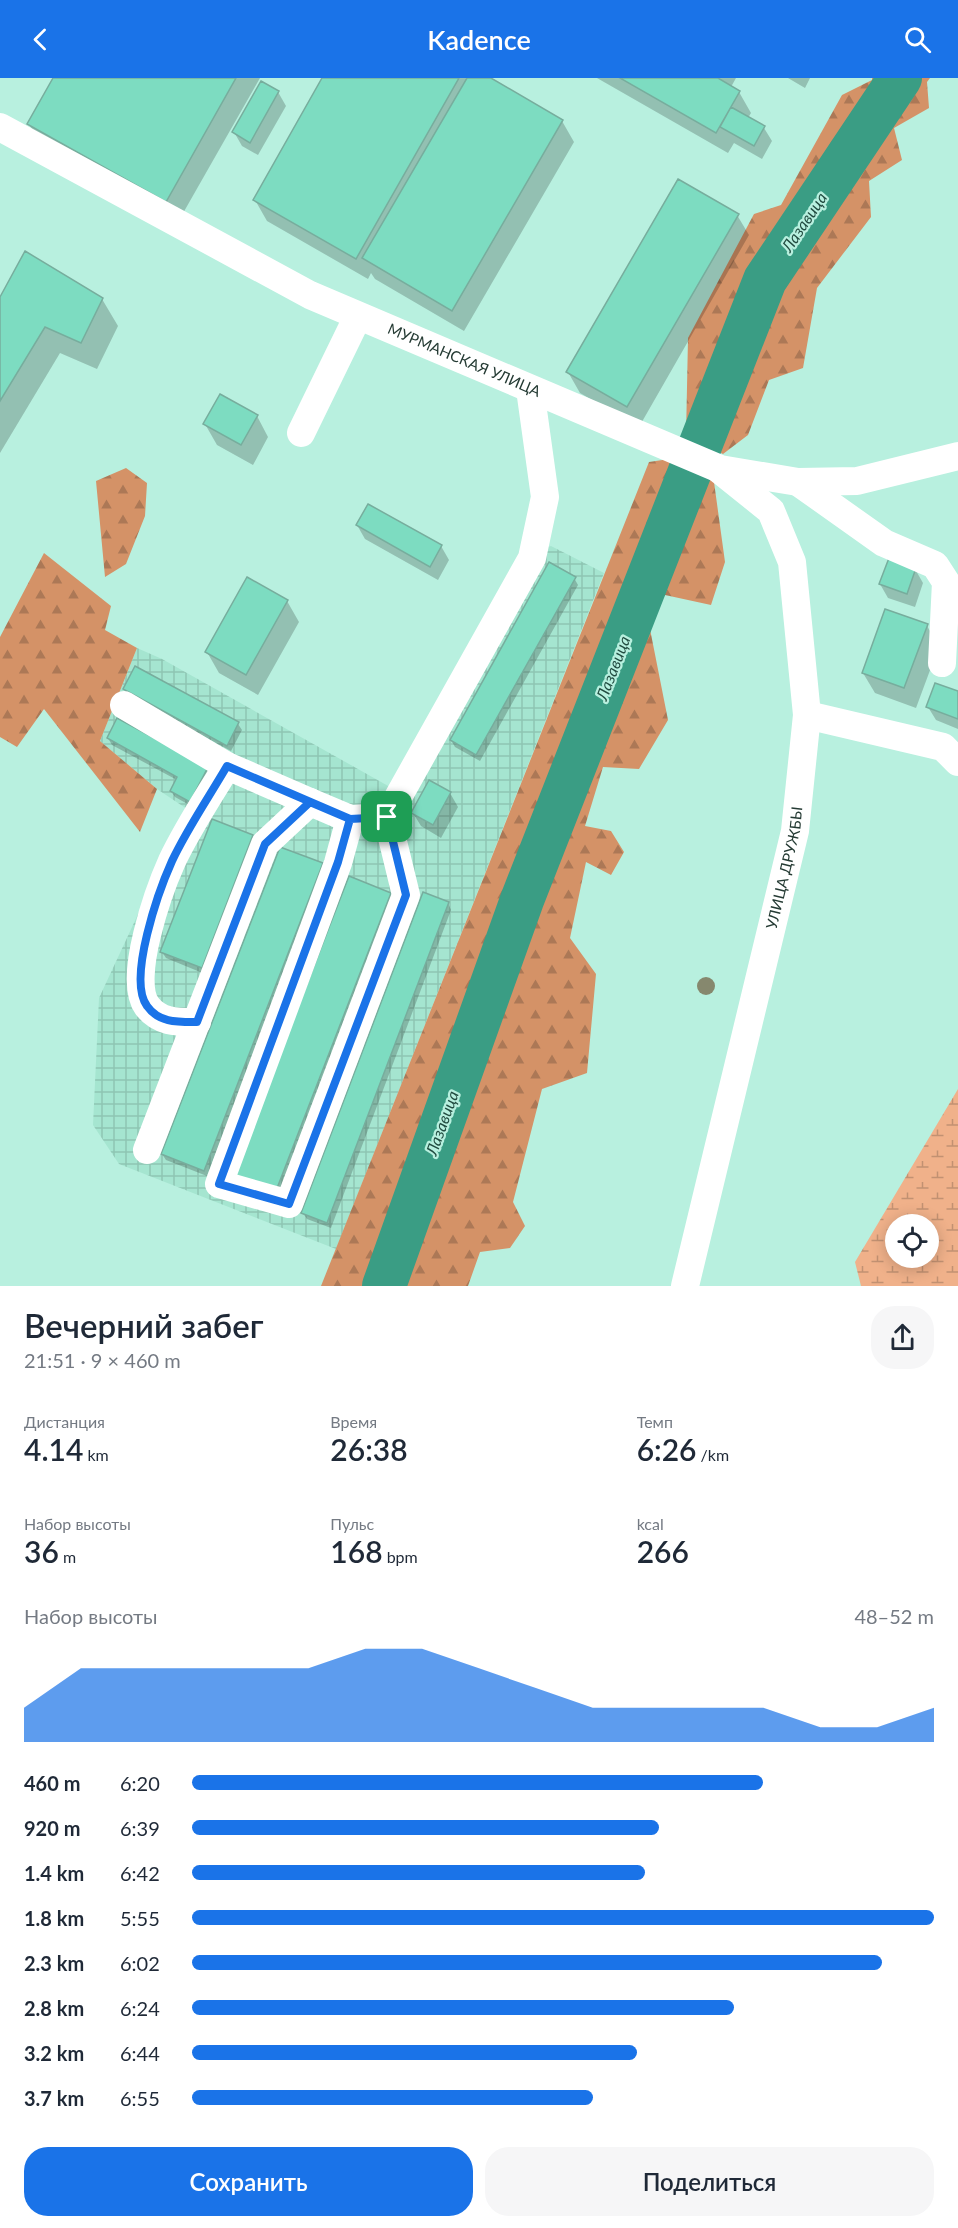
<!DOCTYPE html>
<html lang="ru">
<head>
<meta charset="utf-8">
<style>
	:root { --surface:#fff; --page:#f6f6f7; --text:#1f2937; --muted:#747a83; --accent:#1a73e8 }
	body { margin:0; font-family:Lato,sans-serif; background:var(--page); color:var(--text); height:100vh; display:flex; flex-direction:column; font-size:22px; white-space:nowrap }
	* { box-sizing:border-box; margin:0 }
	p { font-size:20px; color:var(--muted) }
	.icon { flex:none; width:33px; height:33px; fill:none; stroke:currentColor; stroke-width:2; stroke-linecap:round; stroke-linejoin:round }
	.map { position:relative; height:1208px; overflow:hidden }
	.sheet { display:flex; flex-direction:column; background:var(--surface); flex:1 }
	.sheet>* { flex:none }
	.buttons { position:absolute; left:885px; top:1136px; display:grid; gap:12px }
	.buttons a { display:grid; place-items:center; width:54px; height:54px; border-radius:50%; background:var(--surface); box-shadow:0 3px 15px #0003; font-size:30px }
	.pin { position:absolute; display:grid; place-items:center; width:51px; height:51px; color:#fff; margin:-26px; border-radius:12px; box-shadow:0 3px 9px #0006 }
	.round { display:grid; place-items:center; flex:none; width:63px; height:63px; border-radius:24px; background:var(--page) }
	.overview { display:flex; align-items:center; justify-content:space-between; height:102px; padding:0 24px }
	h1 { font-size:33px; font-weight:600; line-height:45px }
	.figures { display:grid; grid-template-columns:repeat(3,1fr); gap:9px; height:102px; padding:6px 24px }
	.figures div { display:grid; align-content:center }
	.figures b { font-size:30px; font-weight:600 }
	.figures small { font-size:16px; font-weight:400 }
	.figures p { font-size:16px }
	.chart { height:168px; padding:12px 24px }
	.chart p { display:flex; justify-content:space-between }
	.chart svg { width:100%; height:108px; margin-top:6px; fill:var(--accent); opacity:.7 }
	.primary-button { display:flex; gap:12px; margin-top:auto; padding:12px 24px }
	.primary-button a { flex:1; height:69px; border-radius:24px; background:var(--accent); color:#fff; font-size:24px; font-weight:600; line-height:69px; text-align:center }
	.primary-button a+a { background:var(--page); color:var(--text) }
	ul { padding:0 24px; list-style:none; font-size:20px }
	li { display:grid; grid-template-columns:96px 72px 1fr; align-items:center; height:45px }
	li i { height:15px; border-radius:8px; background:var(--accent) }
	header { display:flex; justify-content:space-between; align-items:center; height:78px; padding:0 24px; background:var(--accent); color:#fff; font-size:27px; font-weight:600 }
	.map>svg:first-child { display:block }
	.industrial { fill:url(#industrial-grid) }
	.forest { fill:url(#forest-firs) }
	.wetland { fill:url(#wetland-marsh); fill-rule:evenodd }
	.shadow { fill:#0003 }
	.lines { fill:none; stroke-linecap:round; stroke-linejoin:round }
	.river { stroke:#3a9d84; stroke-width:44 }
	.building { fill:#7ddcc1; stroke:#77ad9d; stroke-width:1.5 }
	.minor { stroke:#fff; stroke-width:28 }
	.tree { fill:#86886e }
	.route-casing { stroke:#fff; stroke-width:12 }
	.route { stroke:#1a73e8; stroke-width:8 }
	.labels { text-anchor:middle; stroke-width:4.5; stroke-linejoin:round; paint-order:stroke }
	.street-label { font-size:15px; fill:#253b34; stroke:#b8f0df }
	.water-label { font-size:16px; font-style:italic; fill:#224c41; stroke:#b8f0df }
</style>
</head>
<body>
<header><svg class="icon" aria-label="back" viewBox="0 0 24 24"><path d="M15 5l-7 7 7 7"/></svg>Kadence<svg class="icon" aria-label="search" viewBox="0 0 24 24"><circle cx="10" cy="10" r="6"/><path d="M15 15l6 6"/></svg></header>
<div class="map">
<svg width="958" height="1208" viewBox="0 0 958 1208">
	<defs>
		<pattern id="industrial-grid" width="8" height="8" patternUnits="userSpaceOnUse" patternTransform="scale(1.5)"><rect width="8" height="8" fill="#a5e5d0"/><path d="M0 4h8M4 0v8" fill="none" stroke="#8ec5b3"/></pattern>
		<pattern id="forest-firs" width="22" height="20" patternUnits="userSpaceOnUse" patternTransform="scale(1.5)"><rect width="22" height="20" fill="#d49267"/><path d="M5 1l3.5 6h-7zM16 11l3.5 6h-7z" fill="#ac7856"/></pattern>
		<pattern id="wetland-marsh" width="20" height="14" patternUnits="userSpaceOnUse" patternTransform="scale(1.5)"><rect width="20" height="14" fill="#f0b18a"/><path d="M1 5h8M5 5V1M11 12h8M15 12V8" fill="none" stroke="#c29172"/></pattern>
	</defs>
	<rect width="100%" height="100%" fill="#b8f0df"/>
	<path class="industrial" d="M551 468 604 495 336 1171 119 1086 93 1047 99 920 187 731 157 711 100 663 137 570 162 581 390 709 519 477Z"/>
	<path class="forest" d="M872 0H930L927 4 929 30 894 50 902 82 869 103 871 139 817 210 803 290 769 302 748 357 723 376 686 358 688 260 754 136 781 127 842 17 872 2Z
		M676 380 714 404 725 484 711 527 665 517 648 541 668 642 639 691 603 689 585 748 611 753 624 774 611 797 586 784 570 860 596 896 587 995 542 1011 513 1124 525 1148 510 1170 480 1174 468 1208H321L649 384Z
		M126 390 147 405 145 438 126 486 105 499 96 403Z
		M44 475 111 528 105 552 137 570 100 663 157 711 140 754 44 631 17 669 0 659V559Z"/>
	<path class="wetland" d="M958 1011V1208H861L855 1184ZM896 1146H928V1179H896Z"/>
	<path class="shadow" d="M55 0H260L178 144 41 66 29 46Z
		M324 0H488L562 43 574 64 464 253 375 201 371 195 368 201 267 143 255 122Z
		M597 0H736L731 9 739 14 751 35 748 40 764 50 772 63 762 81 734 65 728 75Z
		M788 0H810L805 10Z
		M278 14 286 28 258 77 242 68 234 54Z
		M737 137 749 157 639 349 580 315 568 294Z
		M102 221 118 248 97 291 60 275 0 375V222Z
		M257 338 268 359 253 387 217 367 205 346Z
		M357 447 441 468 449 482 438 502 365 461Z
		M915 491 923 505 915 529 888 520 880 506Z
		M574 500 578 507 480 683 455 669 451 662Z
		M287 523 299 544 258 617 219 595 207 574Z
		M927 548 939 568 916 630 875 615 863 595Z
		M124 611 238 646 242 652 231 673 128 618Z
		M958 615V651L936 642 928 629Z
		M108 660 207 690 210 697 193 729 175 719 171 713 177 702 112 667Z
		M450 715 458 729 441 760 421 748 413 735Z
		M252 758 256 765 205 896 166 880 162 874Z
		M281 771 326 793 207 1098 166 1082 162 1076Z
		M390 816 394 823 277 1123 237 1107Z
		M448 825 451 832 331 1150 307 1141 303 1135Z"/>
	<g class="lines">
		<path class="river" d="M384 1208 522 822 765 202 900 0"/>
	</g>
	<path class="building" d="M53 0H236L166 124 27 46Z
		M322 0H459L356 181 253 122Z
		M467 0H491L563 42 452 233 362 180Z
		M620 0H718L740 13 716 55Z
		M261 3 279 13 250 65 232 54Z
		M731 29 765 48 754 68 720 49Z
		M678 101 739 136 627 329 566 294Z
		M25 173 103 220 81 265 45 249 0 323V219Z
		M220 316 258 337 241 367 203 346Z
		M368 426 442 467 430 489 356 447Z
		M889 480 916 490 907 516 879 506Z
		M549 484 576 499 476 677 450 662Z
		M247 499 288 522 246 597 205 574Z
		M885 531 928 546 904 610 862 595Z
		M135 588 239 644 227 668 123 611Z
		M935 605 958 613V641L926 629Z
		M117 640 208 689 190 724 170 713 177 699 107 660Z
		M429 702 451 714 433 747 411 735Z
		M212 741 253 757 202 890 160 874Z
		M280 769 323 785 204 1093 161 1076Z
		M349 798 391 815 274 1118 231 1101Z
		M423 814 449 824 327 1145 301 1135Z"/>
	<g class="lines">
		<g class="minor">
			<path id="s1" d="M0 49 310 217 720 391 798 404 857 403 958 378"/>
			<path d="M301 355 358 238"/>
			<path d="M798 404 884 465 935 487 946 504 942 585"/>
			<path d="M124 627 227 688 310 724 350 741 387 739 532 480 545 419 530 311"/>
			<path d="M807 637 943 669 958 684"/>
			<path d="M350 741 338 785 219 1106 289 1126 406 817 387 739"/>
			<path d="M197 944C178 944 160 945 147 928 127 901 159 812 172 783 187 751 209 718 227 688"/>
			<path d="M147 1072 265 766 310 724"/>
			<path id="s2" d="M685 1208 795 753 807 637 792 484 771 433 720 392"/>
		</g>
	</g>
	<circle class="tree" cx="706" cy="908" r="9"/>
	<g class="lines">
		<g class="route-casing">
			<path id="route" d="M387 739 350 741 310 724 265 766 197 944C178 944 159 945 147 928 127 901 159 812 172 783 187 751 209 719 227 688L350 741 338 784 219 1106 289 1126 406 817 387 739"/>
		</g>
		<use href="#route" class="route"/>
	</g>
	<g class="labels">
		<g class="street-label">
			<text dy="5" stroke="none"><textPath href="#s1" startOffset="520">МУРМАНСКАЯ УЛИЦА</textPath></text>
			<text dy="5" stroke="none"><textPath href="#s2" startOffset="430">УЛИЦА ДРУЖБЫ</textPath></text>
		</g>
		<g class="water-label">
			<text transform="translate(804 144) rotate(-56)" y="6">Лазавица</text>
			<text transform="translate(613 590) rotate(-69)" y="6">Лазавица</text>
			<text transform="translate(442 1045) rotate(-70)" y="6">Лазавица</text>
		</g>
	</g>
</svg>
<div class="buttons">
<a><svg class="icon" aria-label="locate" viewBox="0 0 24 24"><circle cx="12" cy="12" r="6"/><path d="M12 2v4M12 18v4M2 12h4M18 12h4"/></svg></a>
</div>
<div class="pin" style="left:387px;top:739px;background:#1e9e55"><svg class="icon" aria-label="arrive" viewBox="0 0 24 24"><path d="M6 21V4h12l-3 4 3 4H6"/></svg></div>
</div>
<section class="sheet">
<div class="overview"><div><h1>Вечерний забег</h1><p>21:51 · 9 × 460 m</p></div><a class="round"><svg class="icon" aria-label="share" viewBox="0 0 24 24"><path d="M12 15V3M7 8l5-5 5 5M5 13v7h14v-7"/></svg></a></div>
<div class="figures">
<div><p>Дистанция</p><b>4.14<small> km</small></b></div>
<div><p>Время</p><b>26:38</b></div>
<div><p>Темп</p><b>6:26<small> /km</small></b></div>
</div>
<div class="figures">
<div><p>Набор высоты</p><b>36<small> m</small></b></div>
<div><p>Пульс</p><b>168<small> bpm</small></b></div>
<div><p>kcal</p><b>266</b></div>
</div>
<div class="chart"><p><span>Набор высоты</span>48–52 m</p>
<svg viewBox="0 0 160 44" preserveAspectRatio="none"><path d="M0 44V30L10 14L20 14L30 14L40 14L50 14L60 6L70 6L80 14L90 22L100 30L110 30L120 30L130 30L140 38L150 38L160 30V44z"/></svg>
</div>
<ul>
<li><b>460 m</b>6:20<i style="width:77%"></i></li>
<li><b>920 m</b>6:39<i style="width:63%"></i></li>
<li><b>1.4 km</b>6:42<i style="width:61%"></i></li>
<li><b>1.8 km</b>5:55<i style="width:100%"></i></li>
<li><b>2.3 km</b>6:02<i style="width:93%"></i></li>
<li><b>2.8 km</b>6:24<i style="width:73%"></i></li>
<li><b>3.2 km</b>6:44<i style="width:60%"></i></li>
<li><b>3.7 km</b>6:55<i style="width:54%"></i></li>
</ul>
<div class="primary-button"><a>Сохранить</a><a>Поделиться</a></div>
</section>
</body>
</html>
